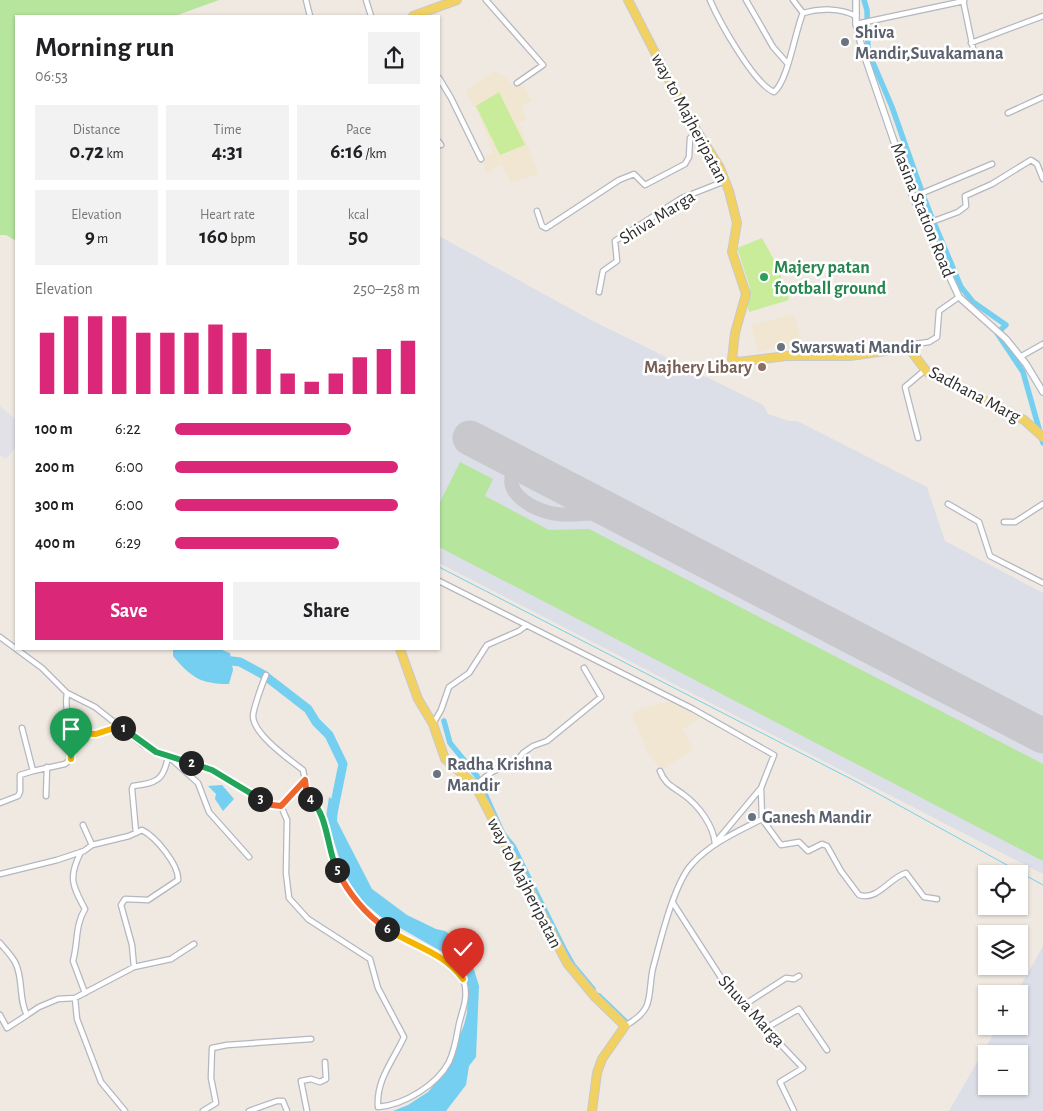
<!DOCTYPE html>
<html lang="en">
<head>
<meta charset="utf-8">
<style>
	:root { --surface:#fff; --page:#f2f2f2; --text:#202124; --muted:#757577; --accent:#db2777 }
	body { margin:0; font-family:"Alegreya Sans",sans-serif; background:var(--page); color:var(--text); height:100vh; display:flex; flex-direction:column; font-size:19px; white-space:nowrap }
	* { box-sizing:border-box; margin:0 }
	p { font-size:16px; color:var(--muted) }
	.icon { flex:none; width:28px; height:28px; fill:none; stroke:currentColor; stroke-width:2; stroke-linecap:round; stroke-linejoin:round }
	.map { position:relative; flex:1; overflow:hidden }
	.details { position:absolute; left:15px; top:15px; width:425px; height:635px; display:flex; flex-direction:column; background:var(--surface); border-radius:0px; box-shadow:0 1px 4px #0004 }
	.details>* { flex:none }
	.fabs { position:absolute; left:978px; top:865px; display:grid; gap:10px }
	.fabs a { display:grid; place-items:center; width:50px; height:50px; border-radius:0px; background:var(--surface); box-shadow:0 1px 4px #0004; font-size:25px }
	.pin { position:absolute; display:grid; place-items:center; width:42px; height:42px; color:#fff; margin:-51px -21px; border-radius:50% 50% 50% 0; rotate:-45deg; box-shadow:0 0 5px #0007 }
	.pin .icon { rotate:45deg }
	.km { position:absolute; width:25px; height:25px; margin:-12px; border-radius:50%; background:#222; color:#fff; font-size:14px; line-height:25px; text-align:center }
	.round { display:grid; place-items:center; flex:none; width:52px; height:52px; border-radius:0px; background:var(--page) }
	.headline { display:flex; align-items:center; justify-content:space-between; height:85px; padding:0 20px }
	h1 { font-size:28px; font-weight:700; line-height:38px }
	.stats { display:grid; grid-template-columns:repeat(3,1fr); gap:8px; height:85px; padding:5px 20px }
	.stats div { display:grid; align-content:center; border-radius:0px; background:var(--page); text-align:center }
	.stats b { font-size:21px; font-weight:700 }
	.stats small { font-size:14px; font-weight:400 }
	.stats p { font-size:14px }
	.chart { height:140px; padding:10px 20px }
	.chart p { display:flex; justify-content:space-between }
	.chart svg { width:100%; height:90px; margin-top:5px; stroke:var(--accent); stroke-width:6 }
	.button { display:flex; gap:10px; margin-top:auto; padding:10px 20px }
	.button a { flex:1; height:58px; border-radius:0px; background:var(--accent); color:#fff; font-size:20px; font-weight:700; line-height:58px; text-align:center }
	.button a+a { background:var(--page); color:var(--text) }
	ul { padding:0 20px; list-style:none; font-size:16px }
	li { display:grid; grid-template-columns:80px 60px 1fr; align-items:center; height:38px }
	li i { height:12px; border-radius:6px; background:var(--accent) }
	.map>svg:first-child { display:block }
	.industrial { fill:#e3e1e8 }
	.education { fill:#f0e6d1 }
	.airport { fill:#dcdee8; fill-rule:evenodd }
	.green { fill:#b6e59e }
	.pitch { fill:#c9ec9a }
	.water { fill:#75cff0 }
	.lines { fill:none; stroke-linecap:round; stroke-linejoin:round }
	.stream { stroke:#75cff0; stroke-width:1 }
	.canal { stroke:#75cff0; stroke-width:5.5 }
	.river { stroke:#75cff0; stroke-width:9 }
	.taxiway { stroke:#c9c8cc; stroke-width:14 }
	.runway { stroke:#c9c8cc; stroke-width:35 }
	.minor-casing { stroke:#b4b7c1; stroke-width:7 }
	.tertiary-casing { stroke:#b4b7c1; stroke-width:8 }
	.primary-casing { stroke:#c9c9c9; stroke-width:10 }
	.minor { stroke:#fff; stroke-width:4.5 }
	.tertiary { stroke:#fff; stroke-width:5.5 }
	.primary { stroke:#f2d163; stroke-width:8 }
	.split-1-casing { stroke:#fff; stroke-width:10 }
	.split-2-casing { stroke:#fff; stroke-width:10 }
	.split-3-casing { stroke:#fff; stroke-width:10 }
	.split-4-casing { stroke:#fff; stroke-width:10 }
	.split-5-casing { stroke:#fff; stroke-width:10 }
	.split-6-casing { stroke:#fff; stroke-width:10 }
	.split-7-casing { stroke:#fff; stroke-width:10 }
	.split-1 { stroke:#f5b400; stroke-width:6 }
	.split-2 { stroke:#22a559; stroke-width:6 }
	.split-3 { stroke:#22a559; stroke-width:6 }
	.split-4 { stroke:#f0652b; stroke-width:6 }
	.split-5 { stroke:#22a559; stroke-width:6 }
	.split-6 { stroke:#f0652b; stroke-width:6 }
	.split-7 { stroke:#f5b400; stroke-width:6 }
	.worship-dot { fill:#6b7280; stroke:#fff; stroke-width:2 }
	.leisure-dot { fill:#2e9e5b; stroke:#fff; stroke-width:2 }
	.education-dot { fill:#8d6e63; stroke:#fff; stroke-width:2 }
	.labels { text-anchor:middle; stroke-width:5; stroke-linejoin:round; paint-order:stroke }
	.worship-label { font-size:18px; font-weight:bold; fill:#5b616d; stroke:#fff; text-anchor:start }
	.street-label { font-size:18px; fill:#2e2e2e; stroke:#fff }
	.leisure-label { font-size:18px; font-weight:bold; fill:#27864d; stroke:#fff; text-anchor:start }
	.education-label { font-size:18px; font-weight:bold; fill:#785e54; stroke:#fff; text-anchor:end }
</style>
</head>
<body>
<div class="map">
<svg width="1043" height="1111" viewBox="0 0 1043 1111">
	<rect width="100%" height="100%" fill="#efe9e1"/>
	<path class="industrial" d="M0 406 16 420V447L6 459 0 455Z"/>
	<path class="education" d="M494 71 505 77 510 84 518 85 522 82 532 101 521 106 527 120 519 122 538 174 511 183 502 164 486 174 482 156 493 153 479 115 465 91Z
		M794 314 802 346 785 350 784 344 758 352 751 325Z
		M674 700 705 716 682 729 693 749 661 770 647 751 632 714 641 709Z"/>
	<path class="airport" d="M439 236 591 320 763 405 768 414 789 421H797L927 487 945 541 1043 593V874L439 563Z
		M1043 946V1111H949L998 1026H1019V994H1016ZM986 1054H1019V1086H986Z"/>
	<path class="green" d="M0 0H219L175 16H16V241L6 235H0Z
		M460 462 493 479 485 496 549 530 589 529 1043 764V861L439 547V504Z"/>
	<path class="pitch" d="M499 92 525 145 500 155 476 106Z
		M762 238 777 265 789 300 749 312 747 303 750 288 737 248Z"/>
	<path class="water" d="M173 649H219L230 653 233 670 229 684C200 684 191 677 173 656Z
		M222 785 234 799 223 811 215 799 216 794 208 786Z
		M329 797 338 804 337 821 372 889 407 915 436 929 445 931 462 943 468 950 479 986 476 1057 469 1066 466 1085 446 1111H393L408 1105 428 1092 445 1072 464 1025 467 1013 468 988 461 969 453 958 381 917 350 891 326 817Z"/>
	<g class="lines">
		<path class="stream" d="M439 567 857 782 1043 885"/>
		<path class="canal" d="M864 0 867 10 868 51 892 107 922 192
			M923 195 932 218
			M935 225 961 287 973 302 1006 325 997 333 1023 372 1043 443
			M444 721 450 743 477 776 503 834 513 846 564 949 573 965 593 989
			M599 996 626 1022"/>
		<path class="river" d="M203 649 209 658 240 662 264 675 308 709 316 722 329 735 343 764 333 813"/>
		<path class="taxiway" d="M564 487C548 475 540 451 517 466 498 490 530 508 551 513 576 519 596 507 624 518"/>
		<path class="runway" d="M470 438 1043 736"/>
		<g class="minor-casing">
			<path id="minor" d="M306 0 310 16
				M366 0 371 16
				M486 0 543 65 517 83
				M710 0C719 21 754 84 774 92 788 81 795 31 803 13 820 8 840 8 856 16
				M746 0 773 47 788 64
				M793 0 803 13
				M963 0 975 58
				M856 24 964 1
				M971 43 1043 16
				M439 78 451 98 481 159
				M1008 113 1043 97
				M439 142 441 145
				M913 197 992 164
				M537 211 542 226 546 228 619 180 634 174 645 185 685 164 689 157 690 138 697 133
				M926 224 958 212 966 206 965 196 992 184 1031 160 1037 164 1043 179
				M599 292 603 271 617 261 615 241 682 198 725 181
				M917 356 915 344 929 342 937 337 939 311 959 297
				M1020 357 1043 344
				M918 438 905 387 925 370
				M948 504 979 522 990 556 1043 583
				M1004 522H1015L1043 504
				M439 581 693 709 774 755 761 788 762 819C737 832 711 843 692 864 674 883 660 942 653 968 650 980 651 994 647 1005 643 1015 633 1021 625 1026
				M0 637 42 668 67 693 95 707 143 745 168 756 198 783 209 812 249 857
				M433 724 441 710 449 687 469 673 487 645 519 631 527 625
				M22 728 33 771 65 764 71 759C71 751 74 741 73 734 71 718 64 712 67 693
				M73 733 95 734 120 726
				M660 771C665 785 674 787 684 795 699 806 713 825 715 843L761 788
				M475 785 492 772 517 761 523 753 533 746 547 741 601 697 584 668
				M46 796 47 767
				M0 803 18 796 20 792V775L33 771
				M281 806 287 820 286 873 289 898 308 919 370 959 378 988 404 1037C393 1061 376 1080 378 1107 404 1105 437 1085 449 1062 454 1051 456 1041 458 1029 461 1011 469 1001 464 981 456 954 396 939 374 920 364 912 356 899 348 888 341 880 335 869 332 859 326 838 325 811 307 797L305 780
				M762 819 781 845 799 842 808 851 822 844 827 846 841 871 859 895C878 901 889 878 906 873L924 897 937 899
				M83 825 92 845
				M136 833 132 789 133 786C156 783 164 781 168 756L212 770 272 805 281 806 305 780 303 770C290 760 253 734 253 716 253 709 263 682 266 675
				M81 852C68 877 72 885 85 909 75 925 78 943 73 961L85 993
				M0 874 57 860 84 851 92 845 129 836 142 830C156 837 179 865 178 880L148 900 125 899 121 905 132 945 134 967 75 998 58 999 39 1007 27 1015C18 999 24 979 15 962 11 955 5 949 0 943
				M673 903 729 990 803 1068 780 1082 794 1111
				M134 967 171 959 194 944
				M75 998 77 1019 101 1082 125 1111
				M744 1005 786 978 794 979 799 976
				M0 1015 7 1028 27 1015
				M766 1028 799 1009 827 1050
				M203 1111 216 1103 211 1078 212 1048 227 1045 311 1039
				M249 1111 277 1101H283L287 1111
				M307 1111 301 1081 311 1079 320 1082 326 1079 325 1062"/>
		</g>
		<g class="tertiary-casing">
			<path id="tertiary" d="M856 0V24L862 48 913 197 959 297 1006 339 1026 364 1043 392"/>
		</g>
		<g class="primary-casing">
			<path id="primary" d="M628 0 687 115 720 168 729 191 737 223 732 252 746 294 735 333 732 359 738 362 786 356H850L899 349 911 351 927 372 1024 420 1043 437
				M413 16 457 0
				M400 649 418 699 433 724 445 759 475 785 567 963 595 997 625 1026 602 1059 597 1073 592 1111"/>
		</g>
		<use href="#minor" class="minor"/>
		<use href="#tertiary" class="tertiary"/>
		<use href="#primary" class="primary"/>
	</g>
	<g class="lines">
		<g class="split-1-casing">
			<path id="split-1" d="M71 759 73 733 96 734 120 726 123 728"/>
		</g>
		<g class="split-2-casing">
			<path id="split-2" d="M123 728 156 752 191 763"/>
		</g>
		<g class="split-3-casing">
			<path id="split-3" d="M191 763 212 770 260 799"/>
		</g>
		<g class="split-4-casing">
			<path id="split-4" d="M260 799 272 805 281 806 305 780 307 796 310 799"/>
		</g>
		<g class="split-5-casing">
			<path id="split-5" d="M310 799C328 814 327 849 337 870"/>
		</g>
		<g class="split-6-casing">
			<path id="split-6" d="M337 870C348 893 366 915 387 929"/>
		</g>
		<g class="split-7-casing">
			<path id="split-7" d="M387 929C413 946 445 953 463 979"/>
		</g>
		<use href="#split-1" class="split-1"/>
		<use href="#split-2" class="split-2"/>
		<use href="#split-3" class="split-3"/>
		<use href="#split-4" class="split-4"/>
		<use href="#split-5" class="split-5"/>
		<use href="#split-6" class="split-6"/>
		<use href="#split-7" class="split-7"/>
	</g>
	<g class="worship-dot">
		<circle cx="845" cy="42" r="5"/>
		<circle cx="781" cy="347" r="5"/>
		<circle cx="437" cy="774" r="5"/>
		<circle cx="752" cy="817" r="5"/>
	</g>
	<circle class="leisure-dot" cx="764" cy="277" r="5"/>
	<circle class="education-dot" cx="762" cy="367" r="5"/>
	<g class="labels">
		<g class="worship-label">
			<text x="855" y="38">Shiva<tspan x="855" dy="21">Mandir,Suvakamana</tspan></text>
			<text x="791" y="353">Swarswati Mandir</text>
			<text x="447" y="770">Radha Krishna<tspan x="447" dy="21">Mandir</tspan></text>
			<text x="762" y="823">Ganesh Mandir</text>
		</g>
		<g class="street-label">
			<text transform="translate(690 118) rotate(62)" y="6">way to Majheripatan</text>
			<text transform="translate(923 210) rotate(68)" y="6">Masina Station Road</text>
			<text transform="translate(657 217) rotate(-32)" y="6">Shiva Marga</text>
			<text transform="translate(975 394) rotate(28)" y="6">Sadhana Marg</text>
			<text transform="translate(525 883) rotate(63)" y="6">way to Majheripatan</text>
			<text transform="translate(752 1011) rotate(48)" y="6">Shuva Marga</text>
		</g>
		<g class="leisure-label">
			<text x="774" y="273">Majery patan<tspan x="774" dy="21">football ground</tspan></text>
		</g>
		<g class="education-label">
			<text x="752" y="373">Majhery Libary</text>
		</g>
	</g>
</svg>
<div class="fabs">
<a><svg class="icon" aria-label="locate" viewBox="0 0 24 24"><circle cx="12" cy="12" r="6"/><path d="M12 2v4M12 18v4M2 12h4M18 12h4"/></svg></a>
<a><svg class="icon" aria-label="layers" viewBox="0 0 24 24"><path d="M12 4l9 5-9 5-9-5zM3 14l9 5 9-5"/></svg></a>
<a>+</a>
<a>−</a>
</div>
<div class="pin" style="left:71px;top:759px;background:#1e9e55"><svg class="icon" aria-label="arrive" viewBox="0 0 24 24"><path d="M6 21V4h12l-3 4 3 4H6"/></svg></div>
<div class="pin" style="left:463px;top:979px;background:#d93025"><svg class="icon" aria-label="check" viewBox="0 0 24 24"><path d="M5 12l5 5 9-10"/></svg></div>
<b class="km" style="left:123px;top:728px">1</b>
<b class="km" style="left:191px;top:763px">2</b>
<b class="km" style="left:260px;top:799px">3</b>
<b class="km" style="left:310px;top:799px">4</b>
<b class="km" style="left:337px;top:870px">5</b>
<b class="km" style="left:387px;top:929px">6</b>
<section class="details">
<div class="headline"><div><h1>Morning run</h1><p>06:53</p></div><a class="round"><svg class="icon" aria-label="share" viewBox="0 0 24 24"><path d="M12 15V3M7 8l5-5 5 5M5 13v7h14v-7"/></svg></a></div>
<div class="stats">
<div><p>Distance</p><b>0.72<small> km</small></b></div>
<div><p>Time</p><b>4:31</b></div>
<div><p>Pace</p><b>6:16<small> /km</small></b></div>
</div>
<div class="stats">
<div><p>Elevation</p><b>9<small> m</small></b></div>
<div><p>Heart rate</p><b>160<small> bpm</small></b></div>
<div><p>kcal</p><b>50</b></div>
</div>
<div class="chart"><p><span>Elevation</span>250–258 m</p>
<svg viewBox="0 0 160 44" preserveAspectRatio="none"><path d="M5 44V14M15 44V6M25 44V6M35 44V6M45 44V14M55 44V14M65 44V14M75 44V10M85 44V14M95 44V22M105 44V34M115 44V38M125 44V34M135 44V26M145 44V22M155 44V18"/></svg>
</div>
<ul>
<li><b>100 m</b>6:22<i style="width:72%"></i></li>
<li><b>200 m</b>6:00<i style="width:91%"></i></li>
<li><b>300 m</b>6:00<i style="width:91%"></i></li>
<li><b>400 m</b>6:29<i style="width:67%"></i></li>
</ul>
<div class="button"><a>Save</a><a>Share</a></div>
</section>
</div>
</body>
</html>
